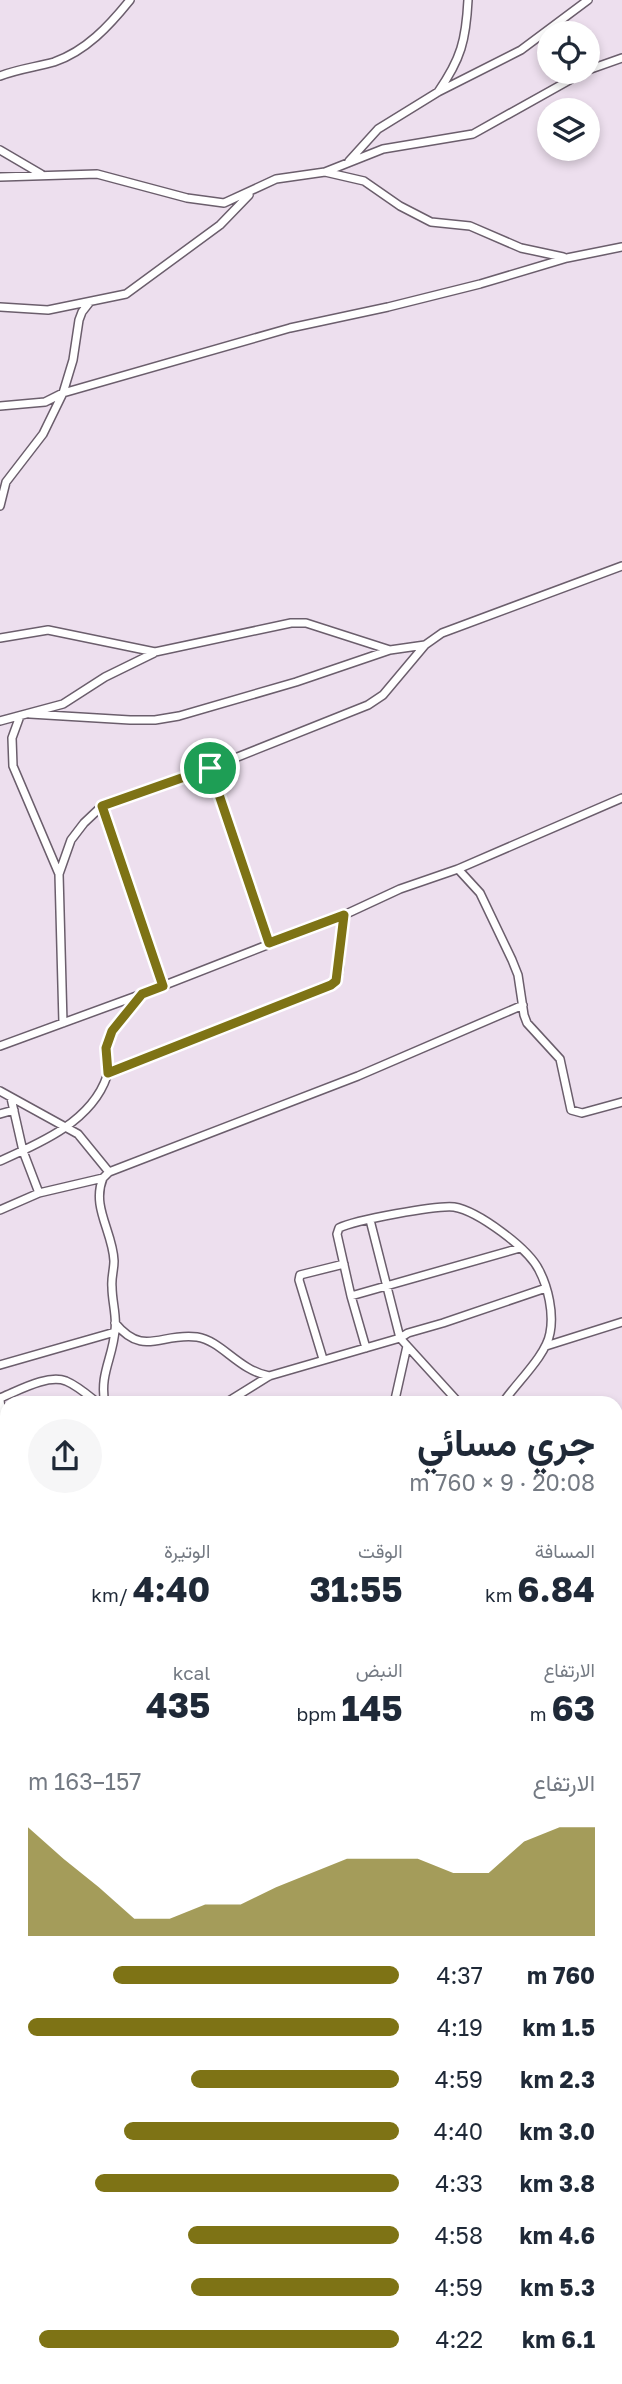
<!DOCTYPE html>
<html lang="ar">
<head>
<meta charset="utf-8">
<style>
	:root { --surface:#fff; --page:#f6f6f7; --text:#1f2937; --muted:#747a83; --accent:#7e7315 }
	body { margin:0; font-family:"Golos Text",Vazirmatn,sans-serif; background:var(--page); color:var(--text); direction:rtl; height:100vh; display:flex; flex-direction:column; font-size:26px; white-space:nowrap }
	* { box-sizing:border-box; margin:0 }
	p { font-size:23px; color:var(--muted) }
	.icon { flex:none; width:38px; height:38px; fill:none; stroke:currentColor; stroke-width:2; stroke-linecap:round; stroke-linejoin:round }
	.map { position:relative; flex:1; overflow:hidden; direction:ltr }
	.drawer { position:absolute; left:0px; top:1396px; width:623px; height:989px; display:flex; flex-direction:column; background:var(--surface); border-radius:21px 21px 0 0; box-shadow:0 4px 10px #0003; direction:rtl }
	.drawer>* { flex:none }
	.buttons { position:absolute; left:537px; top:21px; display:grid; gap:14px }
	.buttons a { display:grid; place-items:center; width:63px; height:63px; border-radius:50%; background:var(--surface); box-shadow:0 4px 10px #0003; font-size:35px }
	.pin { position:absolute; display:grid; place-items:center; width:60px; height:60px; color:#fff; margin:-30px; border:4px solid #fff; border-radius:50%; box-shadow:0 2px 7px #0007 }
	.round { display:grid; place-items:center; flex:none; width:74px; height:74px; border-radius:37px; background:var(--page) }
	.summary { display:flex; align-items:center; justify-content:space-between; height:119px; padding:0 28px }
	h1 { font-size:38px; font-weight:700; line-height:52px }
	.figures { display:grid; grid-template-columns:repeat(3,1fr); gap:10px; height:119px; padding:7px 28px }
	.figures div { display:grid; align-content:center }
	.figures b { font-size:35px; font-weight:700 }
	.figures small { font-size:19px; font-weight:400 }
	.figures p { font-size:19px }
	.chart { height:196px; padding:14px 28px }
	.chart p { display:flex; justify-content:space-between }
	.chart svg { width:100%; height:126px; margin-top:7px; fill:var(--accent); opacity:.7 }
	ul { padding:0 28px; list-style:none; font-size:23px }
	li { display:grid; grid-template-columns:112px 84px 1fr; align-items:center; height:52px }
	li i { height:18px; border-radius:9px; background:var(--accent) }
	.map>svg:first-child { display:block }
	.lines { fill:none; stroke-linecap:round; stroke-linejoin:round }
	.minor-casing { stroke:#6b5e6c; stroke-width:10 }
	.minor { stroke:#fff; stroke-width:7 }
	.route-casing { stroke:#fff; stroke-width:14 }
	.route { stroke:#7e7315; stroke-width:9 }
</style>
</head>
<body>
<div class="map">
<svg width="622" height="2384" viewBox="0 0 622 2384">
	<rect width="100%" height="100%" fill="#eddfee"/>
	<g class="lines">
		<g class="minor-casing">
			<path id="minor" d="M588 70 622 58
				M0 76C18 69 36 67 54 62 86 51 109 26 130 0
				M438 92C461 59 466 40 468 0
				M0 150 41 174
				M349 161 378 129 438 92 521 50 588 0
				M325 172 364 181 400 206 431 222 470 226 521 248 563 257
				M0 177 97 174 187 198 224 203 276 179 325 172 383 149 473 134 584 72
				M0 307 48 310 126 294 220 225 249 195
				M0 406 45 402 63 393 290 328 388 307 480 284 567 258 622 247
				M0 506 6 482 43 434 63 393 73 360 79 320 82 312 89 303
				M0 638 48 630 155 652 291 623H306L390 650 425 645 442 633 622 566
				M30 714 130 720H155L179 716 296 682 390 650
				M20 716 12 738 13 766 59 874
				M0 721 63 704 105 677 154 653
				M210 768 269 943
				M102 806 163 986
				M458 869 480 893 512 960 518 975 524 1015 527 1023 560 1059 571 1110 582 1113 622 1102
				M63 1023 59 874 71 840 84 823 102 806 210 768 368 705 383 695 425 645
				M0 1046 142 994 344 915 400 889 458 869 622 798
				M109 1073 331 985 336 981 339 972 344 915
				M0 1091 78 1134 109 1172
				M11 1098 23 1151 39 1193
				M0 1114 14 1110
				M0 1161C41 1143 92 1121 107 1076 110 1068 106 1058 106 1049 107 1029 129 1010 141 995
				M103 1178C91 1207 113 1232 114 1261 114 1270 111 1278 112 1287 112 1302 117 1316 115 1330 113 1358 99 1374 105 1404
				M0 1210 39 1193 103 1178 109 1172 358 1076 523 1005
				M370 1220 400 1338 460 1404
				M351 1296 520 1248
				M115 1323C144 1358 161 1332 197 1337 222 1341 238 1370 269 1376
				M546 1346 622 1322
				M366 1348 351 1296 337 1234 339 1228C355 1220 437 1205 454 1207 478 1211 528 1248 539 1270 548 1287 554 1313 550 1333 546 1356 516 1383 502 1404
				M323 1359 299 1280 300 1275 344 1264
				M0 1365 115 1332
				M0 1398C18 1391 47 1374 66 1381 78 1386 89 1396 99 1404
				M0 1400 6 1449 4 1454 0 1457
				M224 1404 269 1376 400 1338 408 1333 443 1323 546 1288
				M394 1404 407 1346
				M618 1423 622 1440
				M616 1490 622 1488
				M616 1558 622 1556
				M0 1582 7 1580
				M616 1621 622 1620
				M0 1693 7 1691
				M616 1762 622 1760
				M616 1833 622 1831
				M616 1893 622 1891
				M0 1912 7 1911
				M616 1946 622 1943
				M0 1976 7 1974
				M616 2013 622 2011
				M616 2079 622 2088
				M616 2098 622 2096
				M616 2165 622 2162
				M0 2224 7 2210
				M616 2244 622 2240
				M0 2250H7
				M616 2321 622 2319
				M514 2378 515 2384
				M602 2378 604 2384
				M266 2384 283 2378
				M463 2384 477 2378"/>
		</g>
		<use href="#minor" class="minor"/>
	</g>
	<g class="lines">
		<g class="route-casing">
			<path id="route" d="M210 768 269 943 344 915 336 981 331 985 108 1073 106 1048 112 1031 142 994 163 986 102 806Z"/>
		</g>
		<use href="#route" class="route"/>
	</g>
</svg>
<div class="buttons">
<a><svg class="icon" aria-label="locate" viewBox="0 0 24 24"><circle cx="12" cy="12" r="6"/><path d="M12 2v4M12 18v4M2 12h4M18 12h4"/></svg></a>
<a><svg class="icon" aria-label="layers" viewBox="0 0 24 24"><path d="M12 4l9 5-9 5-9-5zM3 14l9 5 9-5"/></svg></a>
</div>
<div class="pin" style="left:210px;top:768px;background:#1e9e55"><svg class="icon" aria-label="arrive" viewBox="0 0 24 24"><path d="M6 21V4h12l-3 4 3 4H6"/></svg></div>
<section class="drawer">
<div class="summary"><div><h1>جري مسائي</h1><p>20:08 · 9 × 760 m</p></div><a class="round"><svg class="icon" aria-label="share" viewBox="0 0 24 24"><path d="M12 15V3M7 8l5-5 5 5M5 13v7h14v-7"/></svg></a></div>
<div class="figures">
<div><p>المسافة</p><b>6.84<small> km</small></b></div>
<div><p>الوقت</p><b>31:55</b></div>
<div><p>الوتيرة</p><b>4:40<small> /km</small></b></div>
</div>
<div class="figures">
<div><p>الارتفاع</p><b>63<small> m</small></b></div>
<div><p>النبض</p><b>145<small> bpm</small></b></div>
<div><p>kcal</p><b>435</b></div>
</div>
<div class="chart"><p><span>الارتفاع</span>157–163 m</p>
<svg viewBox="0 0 160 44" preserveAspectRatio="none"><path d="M0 44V6L10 17L20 27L30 38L40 38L50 33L60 33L70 27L80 22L90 17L100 17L110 17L120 22L130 22L140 11L150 6L160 6V44z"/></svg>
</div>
<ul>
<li><b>760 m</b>4:37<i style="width:77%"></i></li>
<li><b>1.5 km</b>4:19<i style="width:100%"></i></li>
<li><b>2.3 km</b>4:59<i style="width:56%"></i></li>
<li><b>3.0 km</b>4:40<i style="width:74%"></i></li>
<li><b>3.8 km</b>4:33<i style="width:82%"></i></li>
<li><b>4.6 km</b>4:58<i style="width:57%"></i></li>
<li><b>5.3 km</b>4:59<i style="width:56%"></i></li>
<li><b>6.1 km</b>4:22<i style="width:97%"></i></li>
</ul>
</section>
</div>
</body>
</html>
